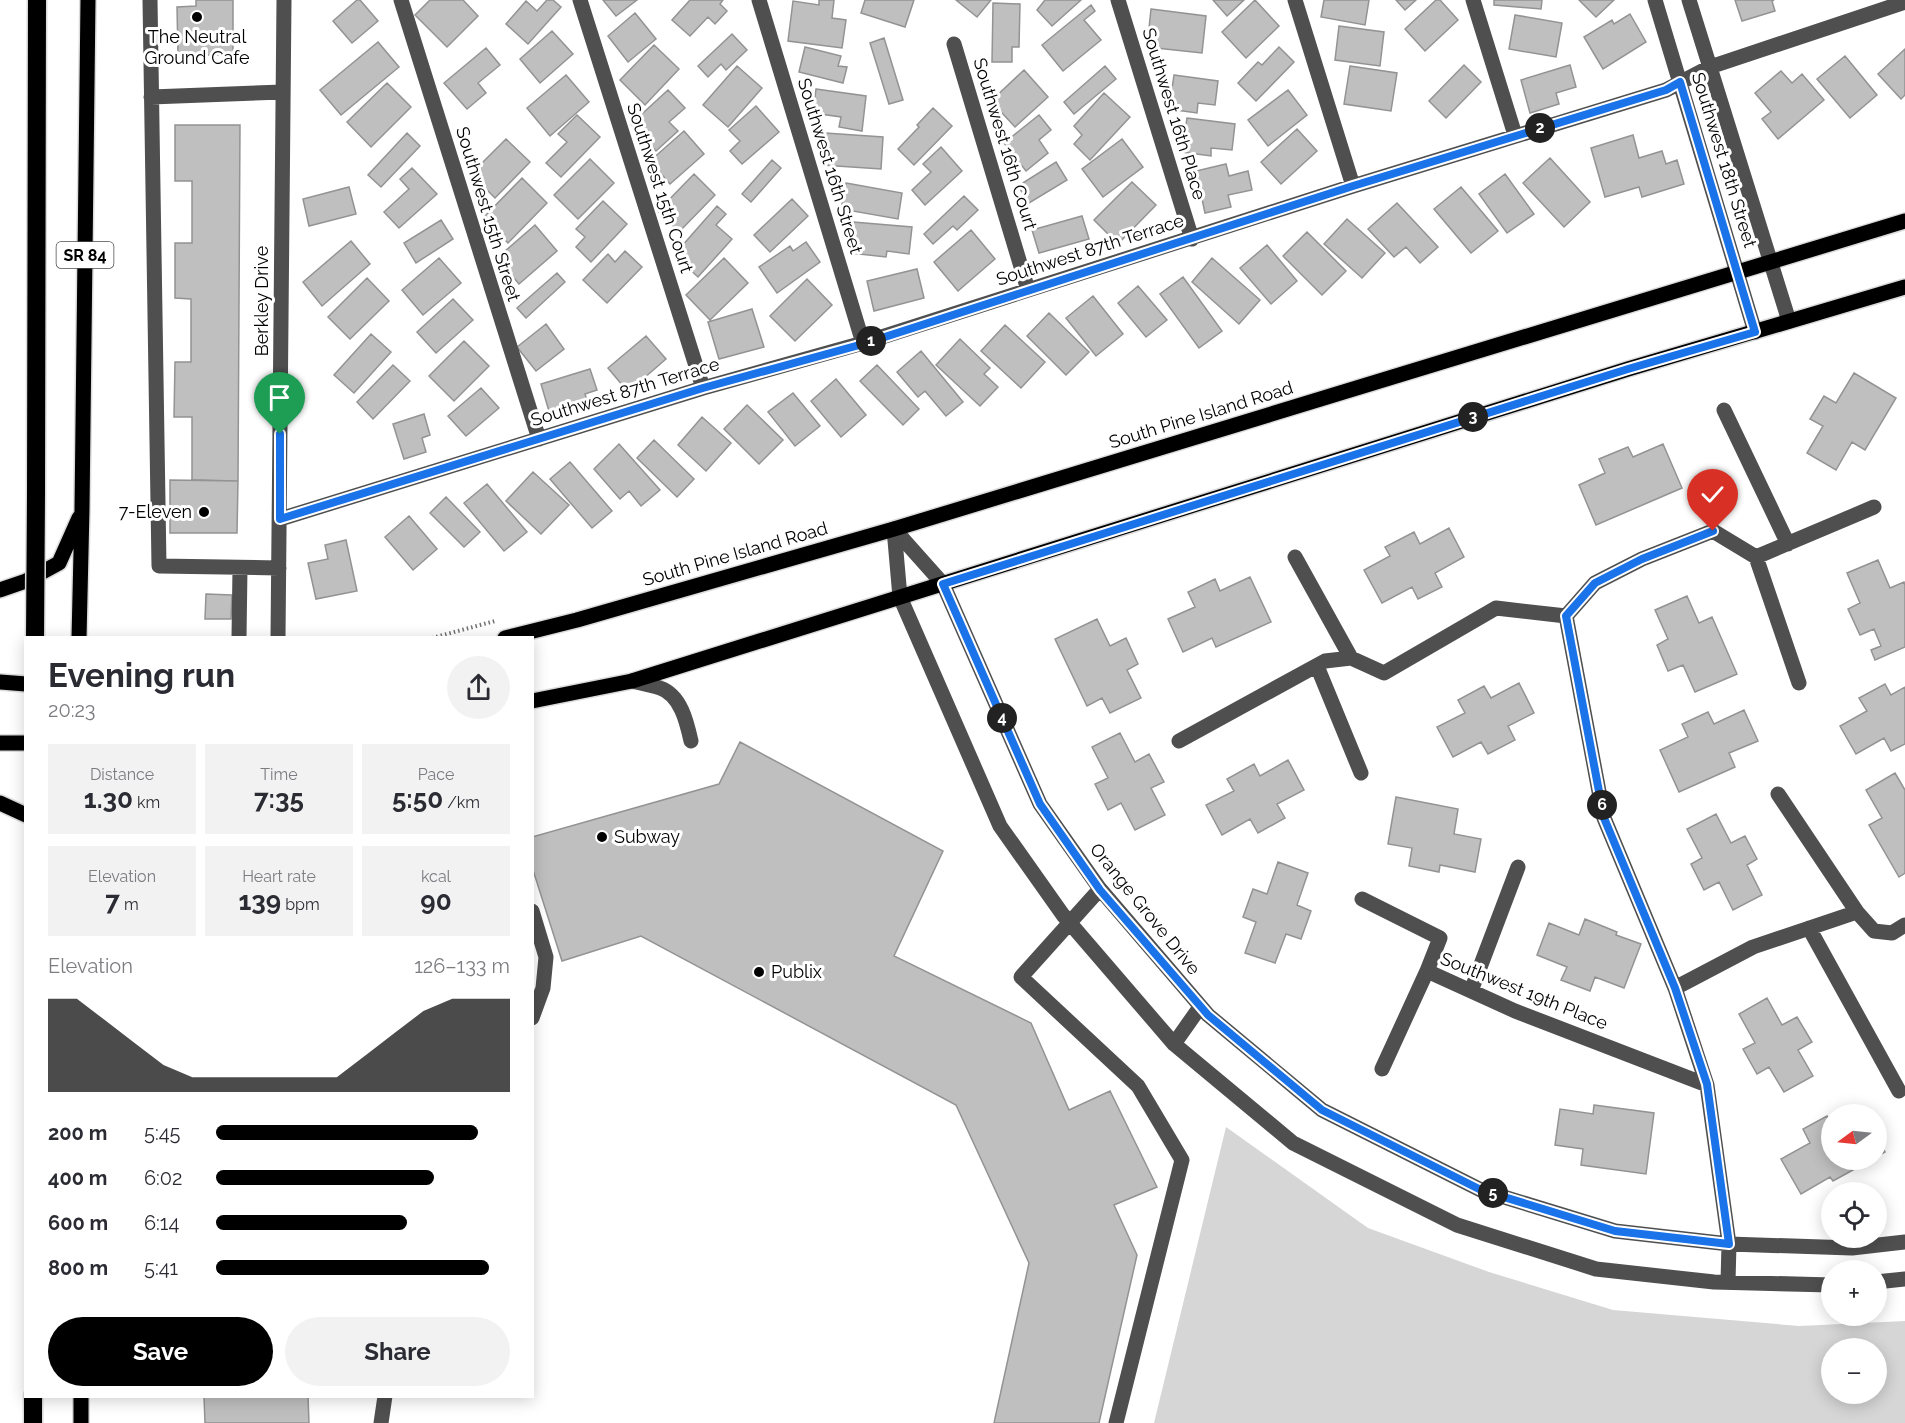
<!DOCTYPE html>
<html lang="en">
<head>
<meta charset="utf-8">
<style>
	:root { --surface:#fff; --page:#f2f2f3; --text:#2b2b33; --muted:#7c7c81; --accent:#000 }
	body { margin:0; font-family:Raleway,sans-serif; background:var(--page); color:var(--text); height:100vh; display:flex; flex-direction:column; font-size:22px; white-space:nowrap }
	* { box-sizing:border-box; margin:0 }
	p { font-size:20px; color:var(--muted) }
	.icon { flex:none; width:33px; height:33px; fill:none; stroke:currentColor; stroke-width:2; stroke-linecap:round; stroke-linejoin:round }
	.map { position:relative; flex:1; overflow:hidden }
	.details { position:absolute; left:24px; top:636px; width:510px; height:762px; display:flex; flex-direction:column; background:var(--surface); border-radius:0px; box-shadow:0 3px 15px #0003 }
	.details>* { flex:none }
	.needle { width:39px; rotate:255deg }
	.tools { position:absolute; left:1821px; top:1104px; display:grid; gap:12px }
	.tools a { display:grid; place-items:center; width:66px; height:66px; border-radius:50%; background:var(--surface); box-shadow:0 3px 15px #0003; font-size:30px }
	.pin { position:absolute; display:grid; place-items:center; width:51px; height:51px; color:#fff; margin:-62px -26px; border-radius:50% 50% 50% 0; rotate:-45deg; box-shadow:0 0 6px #0007 }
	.pin .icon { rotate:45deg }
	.km { position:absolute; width:30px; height:30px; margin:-15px; border-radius:50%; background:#222; color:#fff; font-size:16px; line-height:30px; text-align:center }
	.round { display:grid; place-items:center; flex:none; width:63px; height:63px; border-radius:32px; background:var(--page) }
	.summary { display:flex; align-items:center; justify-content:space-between; height:102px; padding:0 24px }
	h1 { font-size:33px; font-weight:700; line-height:45px }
	.figures { display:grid; grid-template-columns:repeat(3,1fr); gap:9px; height:102px; padding:6px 24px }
	.figures div { display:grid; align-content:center; border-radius:0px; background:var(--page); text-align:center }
	.figures b { font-size:26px; font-weight:700 }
	.figures small { font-size:16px; font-weight:400 }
	.figures p { font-size:16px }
	.chart { height:168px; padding:12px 24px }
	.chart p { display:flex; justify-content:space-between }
	.chart svg { width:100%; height:108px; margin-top:6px; fill:var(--accent); opacity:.7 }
	.primary-button { display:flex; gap:12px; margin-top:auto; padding:12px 24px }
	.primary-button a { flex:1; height:69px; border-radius:36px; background:var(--accent); color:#fff; font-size:24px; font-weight:700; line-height:69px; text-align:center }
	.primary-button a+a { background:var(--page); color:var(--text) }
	ul { padding:0 24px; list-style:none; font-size:20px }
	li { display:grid; grid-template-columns:96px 72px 1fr; align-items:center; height:45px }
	li i { height:15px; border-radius:8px; background:var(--accent) }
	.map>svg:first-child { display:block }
	.green { fill:#d6d6d6; fill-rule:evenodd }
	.building { fill:#bfbfbf; stroke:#939393; stroke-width:1.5 }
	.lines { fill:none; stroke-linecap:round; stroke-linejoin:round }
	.major-casing { stroke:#dbdbdb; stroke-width:18 }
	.highway-casing { stroke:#dbdbdb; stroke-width:21 }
	.path { stroke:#717171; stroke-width:4; stroke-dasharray:1.5 3; stroke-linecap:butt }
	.minor { stroke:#4f4f4f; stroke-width:15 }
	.major { stroke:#000; stroke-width:15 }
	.highway { stroke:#000; stroke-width:18 }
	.highway-bridge-casing { stroke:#dbdbdb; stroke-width:21; stroke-linecap:butt }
	.highway-bridge { stroke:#000; stroke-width:18 }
	.route-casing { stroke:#fff; stroke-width:12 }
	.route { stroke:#1a73e8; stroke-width:8 }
	.poi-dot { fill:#000; stroke:#fff; stroke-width:2 }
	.labels { text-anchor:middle; stroke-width:6; stroke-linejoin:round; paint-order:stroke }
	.shield { fill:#fff; stroke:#4c4c4c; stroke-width:1.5 }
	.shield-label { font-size:16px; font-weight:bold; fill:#000 }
	.poi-label { font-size:18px; fill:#000; stroke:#fff; text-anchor:start }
	.street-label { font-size:18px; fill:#000; stroke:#fff }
</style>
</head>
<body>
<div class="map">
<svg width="1905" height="1423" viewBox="0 0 1905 1423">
	<rect width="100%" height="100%" fill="#fff"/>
	<path class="green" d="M1226 1127 1368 1228 1489 1272 1613 1310 1799 1326 1905 1321V1423H1154ZM1832 1348H1876V1394H1832Z"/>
	<path class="building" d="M196 0H233V55H178L177 7 196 6Z
		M357 0H360L378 21 352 43 333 21Z
		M430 0H463L478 16 447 47 415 15Z
		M547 0H553L561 7 528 44 506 24 526 1 537 11Z
		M603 0H637L616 16Z
		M690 0H723L720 4 727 11 715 24 708 17 690 36 672 20Z
		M819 0H834L832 18 846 20 842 48 788 41 793 1 819 5Z
		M865 0H914L905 27 861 13Z
		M956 0H991L977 17Z
		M1045 0H1081L1052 26 1037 10Z
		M1213 0H1244L1227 16Z
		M1255 0 1279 26 1246 58 1222 32Z
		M1324 0H1369L1365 25 1321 17Z
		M1396 0H1416L1405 10Z
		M1436 0H1440L1458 20 1425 51 1405 29Z
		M1494 0H1542L1541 9 1494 5Z
		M1579 0H1614L1596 17Z
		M1735 0H1774L1772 1 1775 11 1742 21Z
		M993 3 1020 4 1019 47H1012V62H992Z
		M1091 5 1095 11 1084 20 1101 40 1063 71 1042 45Z
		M1151 9 1206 16 1202 53 1147 47Z
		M635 13 656 39 628 62 608 36Z
		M1630 14 1646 42 1603 69 1584 37 1612 20 1614 24Z
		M1515 15 1562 23 1556 57 1509 49Z
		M1339 26 1384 32 1380 66 1335 60Z
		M552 31 573 54 540 83 520 59Z
		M732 34 747 50 726 70 721 64 708 77 698 66Z
		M884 38 903 100 889 104 870 43Z
		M378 42 399 67 341 115 320 90Z
		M654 45 679 69 645 105 620 80Z
		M805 47 841 56 838 66 847 67 843 83 799 72Z
		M1279 47 1294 62 1256 101 1238 83 1258 62 1262 65Z
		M486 48 500 65 478 83 486 93 467 109 444 83Z
		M1905 49V95L1901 99 1878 74Z
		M1845 56 1877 95 1850 118 1817 79Z
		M1464 65 1481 82 1446 118 1429 101Z
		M1570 65 1576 87 1556 93 1559 104 1530 113 1521 80Z
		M737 66 762 88 728 127 703 105Z
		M1105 66 1116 79 1074 114 1064 102Z
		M1350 66 1397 73 1391 111 1344 104Z
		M1024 70 1048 97 1015 127 991 101Z
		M1781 71 1792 83 1802 74 1824 100 1778 139 1762 119 1771 112 1755 93Z
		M566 75 589 102 550 136 527 108Z
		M1174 75 1218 81 1215 105 1198 103 1197 113 1169 109Z
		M387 83 411 107 371 147 347 122Z
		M816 89 866 96 862 131 839 127 841 117 813 113Z
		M668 90 685 108 669 122 678 131 656 151 631 124Z
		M1288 90 1307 115 1268 146 1248 120Z
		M1104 93 1130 117 1090 160 1074 144 1082 135 1074 126Z
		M756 106 779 132 742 164 730 151 740 141 729 130Z
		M933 108 952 126 914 165 898 149 919 127 917 125Z
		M577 115 600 137 561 177 546 163 567 142 558 134Z
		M1039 115 1051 130 1039 140 1048 153 1026 171 1004 143Z
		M1187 118 1235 124 1232 150 1211 148V156L1182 152Z
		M175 125H240L238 481 192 480V417H174L175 362H191V299L175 298V243H192V181H175Z
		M1297 129 1317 151 1281 184 1261 162Z
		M684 131 704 154 670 184 650 161Z
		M407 133 420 146 381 187 368 175Z
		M825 133 883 137 881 169 822 165Z
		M1633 135 1639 158 1662 151 1666 164 1677 160 1684 184 1642 197 1639 187 1605 197 1591 148Z
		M506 139 530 162 495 198 471 174Z
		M1122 139 1143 167 1103 197 1082 169Z
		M941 147 962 171 925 205 912 190 931 172 923 164Z
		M1550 158 1590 202 1564 227 1523 183Z
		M590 159 614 183 578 219 554 195Z
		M772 160 781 168 751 202 742 194Z
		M1056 162 1067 180 1029 203 1018 186Z
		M1226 164 1229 176 1248 171 1252 190 1228 195 1231 207 1205 213 1196 171Z
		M412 168 437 194 399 228 384 212 409 189 400 179Z
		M694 174 715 195 679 232 658 211Z
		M1505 174 1534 214 1507 233 1479 194Z
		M522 178 547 203 508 243 483 218Z
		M1132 182 1156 205 1118 244 1094 220Z
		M846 183 902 193 898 219 841 209Z
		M349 187 356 214 309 226 303 199Z
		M1461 187 1498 231 1471 253 1434 209Z
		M964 196 978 210 957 230 953 226 933 244 924 234Z
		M792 199 808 216 770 252 754 235Z
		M603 201 627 224 591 262 576 247 585 237 576 229Z
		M1397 203 1438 247 1420 263 1406 247 1394 257 1368 229Z
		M717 206 726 214 716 225 732 239 698 277 674 255Z
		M1082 216 1089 239 1039 253 1032 230Z
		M1347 219 1385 253 1362 278 1324 244Z
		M441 220 453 239 416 263 404 243Z
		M853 222 912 227 909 254 887 251 886 257 850 253Z
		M535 225 557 251 519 284 497 258Z
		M971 230 995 259 958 291 934 262Z
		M1307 232 1346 271 1322 295 1283 256Z
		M351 241 370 264 322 306 303 282Z
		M806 242 820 262 777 293 759 267 790 246 793 251Z
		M1267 245 1297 281 1271 304 1240 268Z
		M625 251 642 267 607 303 583 280 608 254 615 262Z
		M439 258 461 283 423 315 402 290Z
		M724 258 748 283 710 320 686 295Z
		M1212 258 1260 300 1239 324 1192 282Z
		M917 269 924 298 874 311 867 281Z
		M557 273 565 282 526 318 517 308Z
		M1183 277 1222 331 1199 348 1160 294Z
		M367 278 389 301 350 339 328 317Z
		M807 279 832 305 795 341 770 316Z
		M1138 286 1167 320 1146 337 1118 303Z
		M1093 296 1123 334 1096 356 1066 318Z
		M453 299 473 320 436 353 417 332Z
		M752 309 764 347 719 359 708 322Z
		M1049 313 1089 352 1066 375 1027 336Z
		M546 324 564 349 536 371 517 347Z
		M1005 325 1045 362 1021 388 981 351Z
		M371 334 391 352 354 393 334 375Z
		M646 336 666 359 628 392 608 368Z
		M960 339 990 368 984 374 998 387 980 406 936 365Z
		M464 341 489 366 454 401 429 376Z
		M921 351 963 402 946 416 925 391 918 397 897 372Z
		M393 365 410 381 373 419 357 402Z
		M877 365 919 409 903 425 860 381Z
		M590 369 597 390 585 394 589 406 551 418 541 384Z
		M1854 373 1896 398 1865 450 1852 442 1836 470 1807 453 1823 426 1810 419 1824 396 1836 403Z
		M836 379 866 415 841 437 811 401Z
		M481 388 499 408 466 436 448 416Z
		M793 393 820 426 795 446 768 412Z
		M747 405 783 440 759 464 724 429Z
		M424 414 430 435 422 438 426 452 404 459 393 424Z
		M702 417 731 443 706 471 678 445Z
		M654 440 694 479 677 497 637 458Z
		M619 444 660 490 641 506 629 491 620 499 594 469Z
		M1663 444 1682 488 1596 525 1579 485 1605 473 1599 459 1628 447 1633 457Z
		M570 462 612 511 592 528 550 479Z
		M533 472 569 505 541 534 506 501Z
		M170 480 238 481 237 533H170Z
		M487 484 527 532 504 551 464 503Z
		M446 497 480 532 464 547 430 513Z
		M409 516 437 549 413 570 385 537Z
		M1449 528 1464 557 1435 573 1442 587 1418 599 1412 587 1382 603 1364 570 1390 556 1385 547 1414 532 1420 544Z
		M346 540 357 591 316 599 308 563 328 559 325 545Z
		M1878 560 1890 588 1904 582 1905 585V647L1875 660 1871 650 1881 646 1874 629 1860 635 1848 609 1860 603 1847 573Z
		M1250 577 1271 622 1216 647 1212 638 1183 652 1168 619 1195 607 1188 592 1215 579 1220 591Z
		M206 594 232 595 231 619H205Z
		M1687 596 1699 623 1712 617 1737 674 1695 692 1683 665 1668 671 1657 645 1668 639 1655 610Z
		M1097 619 1110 646 1126 638 1138 664 1127 670 1141 698 1110 713 1102 698 1087 706 1055 639Z
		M1519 683 1534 713 1508 726 1515 740 1488 754 1481 742 1453 757 1437 727 1465 713 1458 700 1484 686 1491 698Z
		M1885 684 1891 695 1905 687V744L1891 751 1884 738 1856 754 1840 726 1867 711 1859 698Z
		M1744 710 1758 741 1729 753 1735 767 1679 792 1660 750 1688 737 1682 724 1708 712 1714 724Z
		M1120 733 1135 762 1149 754 1164 782 1151 788 1165 815 1135 830 1121 803 1108 810 1095 784 1108 778 1092 747Z
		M740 742 943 851 894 956 1031 1023 1069 1110 1110 1091 1157 1187 1114 1205 1137 1255 1099 1423H994L1029 1263 956 1105 641 936 562 961 532 867V837L719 784Z
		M1288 760 1304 790 1277 804 1285 818 1258 833 1250 819 1222 835 1206 805 1234 791 1227 779 1254 764 1260 776Z
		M1895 773 1905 790V873L1899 877 1869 825 1882 818 1866 790Z
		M1396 797 1458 809 1454 834 1481 839 1475 872 1440 865 1439 872 1409 866 1412 848 1388 844Z
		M1716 814 1731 843 1745 836 1757 859 1747 865 1762 895 1733 910 1719 882 1704 890 1691 864 1702 858 1687 829Z
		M1278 862 1308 873 1297 905 1311 911 1301 939 1286 934 1275 963 1245 953 1256 922 1243 917 1253 889 1267 894Z
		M1585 919 1617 932 1616 935 1641 944 1624 988 1595 977 1590 991 1561 980 1567 967 1537 955 1549 923 1579 935Z
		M1767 998 1782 1025 1797 1017 1812 1042 1798 1050 1813 1076 1784 1092 1769 1067 1757 1074 1743 1049 1755 1043 1739 1014Z
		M1594 1105 1654 1113 1646 1174 1581 1165 1583 1149 1555 1145 1560 1109 1593 1114Z
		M1827 1116 1832 1123V1160H1871L1833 1181 1830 1177 1801 1194 1781 1159 1810 1143 1803 1129Z
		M1876 1136 1885 1152 1876 1157Z
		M204 1396H308L309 1423H205Z"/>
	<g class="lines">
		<g class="major-casing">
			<path id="major" d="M0 590 26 581 59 563 79 518
				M79 638 82 509 88 0
				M505 638 577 620 894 529 1905 221
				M0 682 26 684
				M532 701 632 681 1628 369 1905 287
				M0 743H26
				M0 803 26 815
				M81 1423V1396"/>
		</g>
		<g class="highway-casing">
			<path id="highway" d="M36 494 37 0
				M33 1423V1396"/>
		</g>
		<path class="path" d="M432 638 495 621"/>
		<path class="minor" d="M150 0 159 566 279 568
			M401 0 539 439
			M580 0 703 388
			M759 0 863 343
			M1118 0 1192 239
			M1295 0 1353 186
			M1473 0 1515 135
			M1655 0 1755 332
			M1689 0 1789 321
			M954 44 1028 290
			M151 97 283 92
			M1724 410 1788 544
			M280 519 703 388 863 343 1353 186 1666 90 1710 67 1905 2
			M894 529 943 584 1040 804 1100 889 1208 1015 1322 1110 1481 1190 1615 1231 1729 1244 1852 1248 1905 1242
			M894 529 900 597 1000 826 1063 915 1174 1044 1293 1143 1457 1225 1596 1269 1714 1282 1832 1285
			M1295 557 1351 658
			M1756 557 1799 683
			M1566 616 1604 818 1675 988 1707 1085 1729 1244 1728 1282
			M1566 616 1595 583 1642 559 1713 531 1756 557 1874 507
			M239 638 240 568
			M278 638 284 0
			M1317 666 1361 773
			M632 681C641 683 651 685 660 688 681 695 687 723 691 741
			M1179 741 1325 661 1351 658 1384 673 1496 608 1566 616
			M1100 889 1021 977 1138 1086 1182 1160 1116 1423
			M1362 899 1440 938 1427 971
			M532 911 546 957 543 988 532 1018
			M1857 912 1874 931 1892 933 1905 925
			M1809 928 1899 1091
			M1675 988 1753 947 1857 912 1778 794
			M1471 991 1518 867
			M1174 1044 1200 1007
			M1382 1069 1427 971 1515 1011 1707 1085
			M1876 1282 1905 1279
			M381 1423 385 1396"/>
		<use href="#major" class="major"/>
		<use href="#highway" class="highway"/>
		<g class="highway-bridge-casing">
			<path id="highway-bridge" d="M35 638 36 494"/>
		</g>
		<use href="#highway-bridge" class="highway-bridge"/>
	</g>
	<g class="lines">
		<g class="route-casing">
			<path id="route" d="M280 434V519L703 388 863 344 1353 186 1666 90 1680 82 1755 332 1628 369 943 584 1040 804 1100 890 1208 1015 1322 1110 1481 1190 1615 1231 1729 1244 1707 1084 1675 988 1604 818 1566 616 1595 583 1642 559 1713 531"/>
		</g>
		<use href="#route" class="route"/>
	</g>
	<g class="poi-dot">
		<circle cx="197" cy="17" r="6"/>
		<circle cx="204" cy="512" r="6"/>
		<circle cx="602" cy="837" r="6"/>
		<circle cx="759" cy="972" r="6"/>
	</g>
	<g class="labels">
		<rect class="shield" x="56.5" y="242" width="57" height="26" rx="4.5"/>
		<g class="shield-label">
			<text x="85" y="261">SR 84</text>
		</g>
		<g class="poi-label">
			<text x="197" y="43" text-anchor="middle">The Neutral<tspan x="197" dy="21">Ground Cafe</tspan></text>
			<text x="192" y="518" text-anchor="end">7-Eleven</text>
			<text x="614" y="843">Subway</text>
			<text x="771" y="978">Publix</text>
		</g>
		<g class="street-label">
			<text transform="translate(1174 114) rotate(73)" y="6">Southwest 16th Place</text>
			<text transform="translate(1005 144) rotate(73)" y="6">Southwest 16th Court</text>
			<text transform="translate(1724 160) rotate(73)" y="6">Southwest 18th Street</text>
			<text transform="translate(830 166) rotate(73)" y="6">Southwest 16th Street</text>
			<text transform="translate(660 188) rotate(72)" y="6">Southwest 15th Court</text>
			<text transform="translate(488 214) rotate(73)" y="6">Southwest 15th Street</text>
			<text transform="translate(1090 250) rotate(-18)" y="6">Southwest 87th Terrace</text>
			<text transform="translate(262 301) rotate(-90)" y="6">Berkley Drive</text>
			<text transform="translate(625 392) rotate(-17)" y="6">Southwest 87th Terrace</text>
			<text transform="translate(1201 415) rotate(-17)" y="6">South Pine Island Road</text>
			<text transform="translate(735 554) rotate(-16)" y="6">South Pine Island Road</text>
			<text transform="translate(1145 909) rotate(51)" y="6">Orange Grove Drive</text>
			<text transform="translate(1524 991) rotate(22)" y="6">Southwest 19th Place</text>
		</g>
	</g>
</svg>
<div class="tools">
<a><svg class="needle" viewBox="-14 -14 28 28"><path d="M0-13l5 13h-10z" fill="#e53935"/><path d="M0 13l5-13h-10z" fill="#7c7c81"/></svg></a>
<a><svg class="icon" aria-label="locate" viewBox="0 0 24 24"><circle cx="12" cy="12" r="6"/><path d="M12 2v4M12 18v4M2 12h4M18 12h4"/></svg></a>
<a>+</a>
<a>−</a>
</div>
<div class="pin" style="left:280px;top:434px;background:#1e9e55"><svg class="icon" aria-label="arrive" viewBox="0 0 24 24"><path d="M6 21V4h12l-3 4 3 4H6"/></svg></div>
<div class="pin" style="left:1713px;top:531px;background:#d93025"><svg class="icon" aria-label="check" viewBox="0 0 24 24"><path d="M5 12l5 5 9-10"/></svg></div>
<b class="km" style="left:871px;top:341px">1</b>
<b class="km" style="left:1540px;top:128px">2</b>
<b class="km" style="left:1473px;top:417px">3</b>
<b class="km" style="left:1002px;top:718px">4</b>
<b class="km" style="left:1493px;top:1193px">5</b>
<b class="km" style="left:1602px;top:805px">6</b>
<section class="details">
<div class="summary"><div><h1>Evening run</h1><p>20:23</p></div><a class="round"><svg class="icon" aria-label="share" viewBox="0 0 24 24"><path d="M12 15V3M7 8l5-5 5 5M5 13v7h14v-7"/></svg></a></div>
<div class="figures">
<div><p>Distance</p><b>1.30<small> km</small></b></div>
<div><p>Time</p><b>7:35</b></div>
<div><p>Pace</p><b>5:50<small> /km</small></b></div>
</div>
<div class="figures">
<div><p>Elevation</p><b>7<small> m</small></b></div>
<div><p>Heart rate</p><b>139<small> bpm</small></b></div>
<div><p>kcal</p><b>90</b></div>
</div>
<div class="chart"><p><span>Elevation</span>126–133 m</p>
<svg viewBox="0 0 160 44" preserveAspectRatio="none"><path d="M0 44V6L10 6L20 15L30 24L40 33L50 38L60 38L70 38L80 38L90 38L100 38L110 29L120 20L130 11L140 6L150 6L160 6V44z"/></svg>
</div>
<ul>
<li><b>200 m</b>5:45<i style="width:89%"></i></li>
<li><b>400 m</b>6:02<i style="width:74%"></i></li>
<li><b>600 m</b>6:14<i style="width:65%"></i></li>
<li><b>800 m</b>5:41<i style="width:93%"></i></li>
</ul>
<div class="primary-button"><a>Save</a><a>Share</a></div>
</section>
</div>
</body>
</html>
